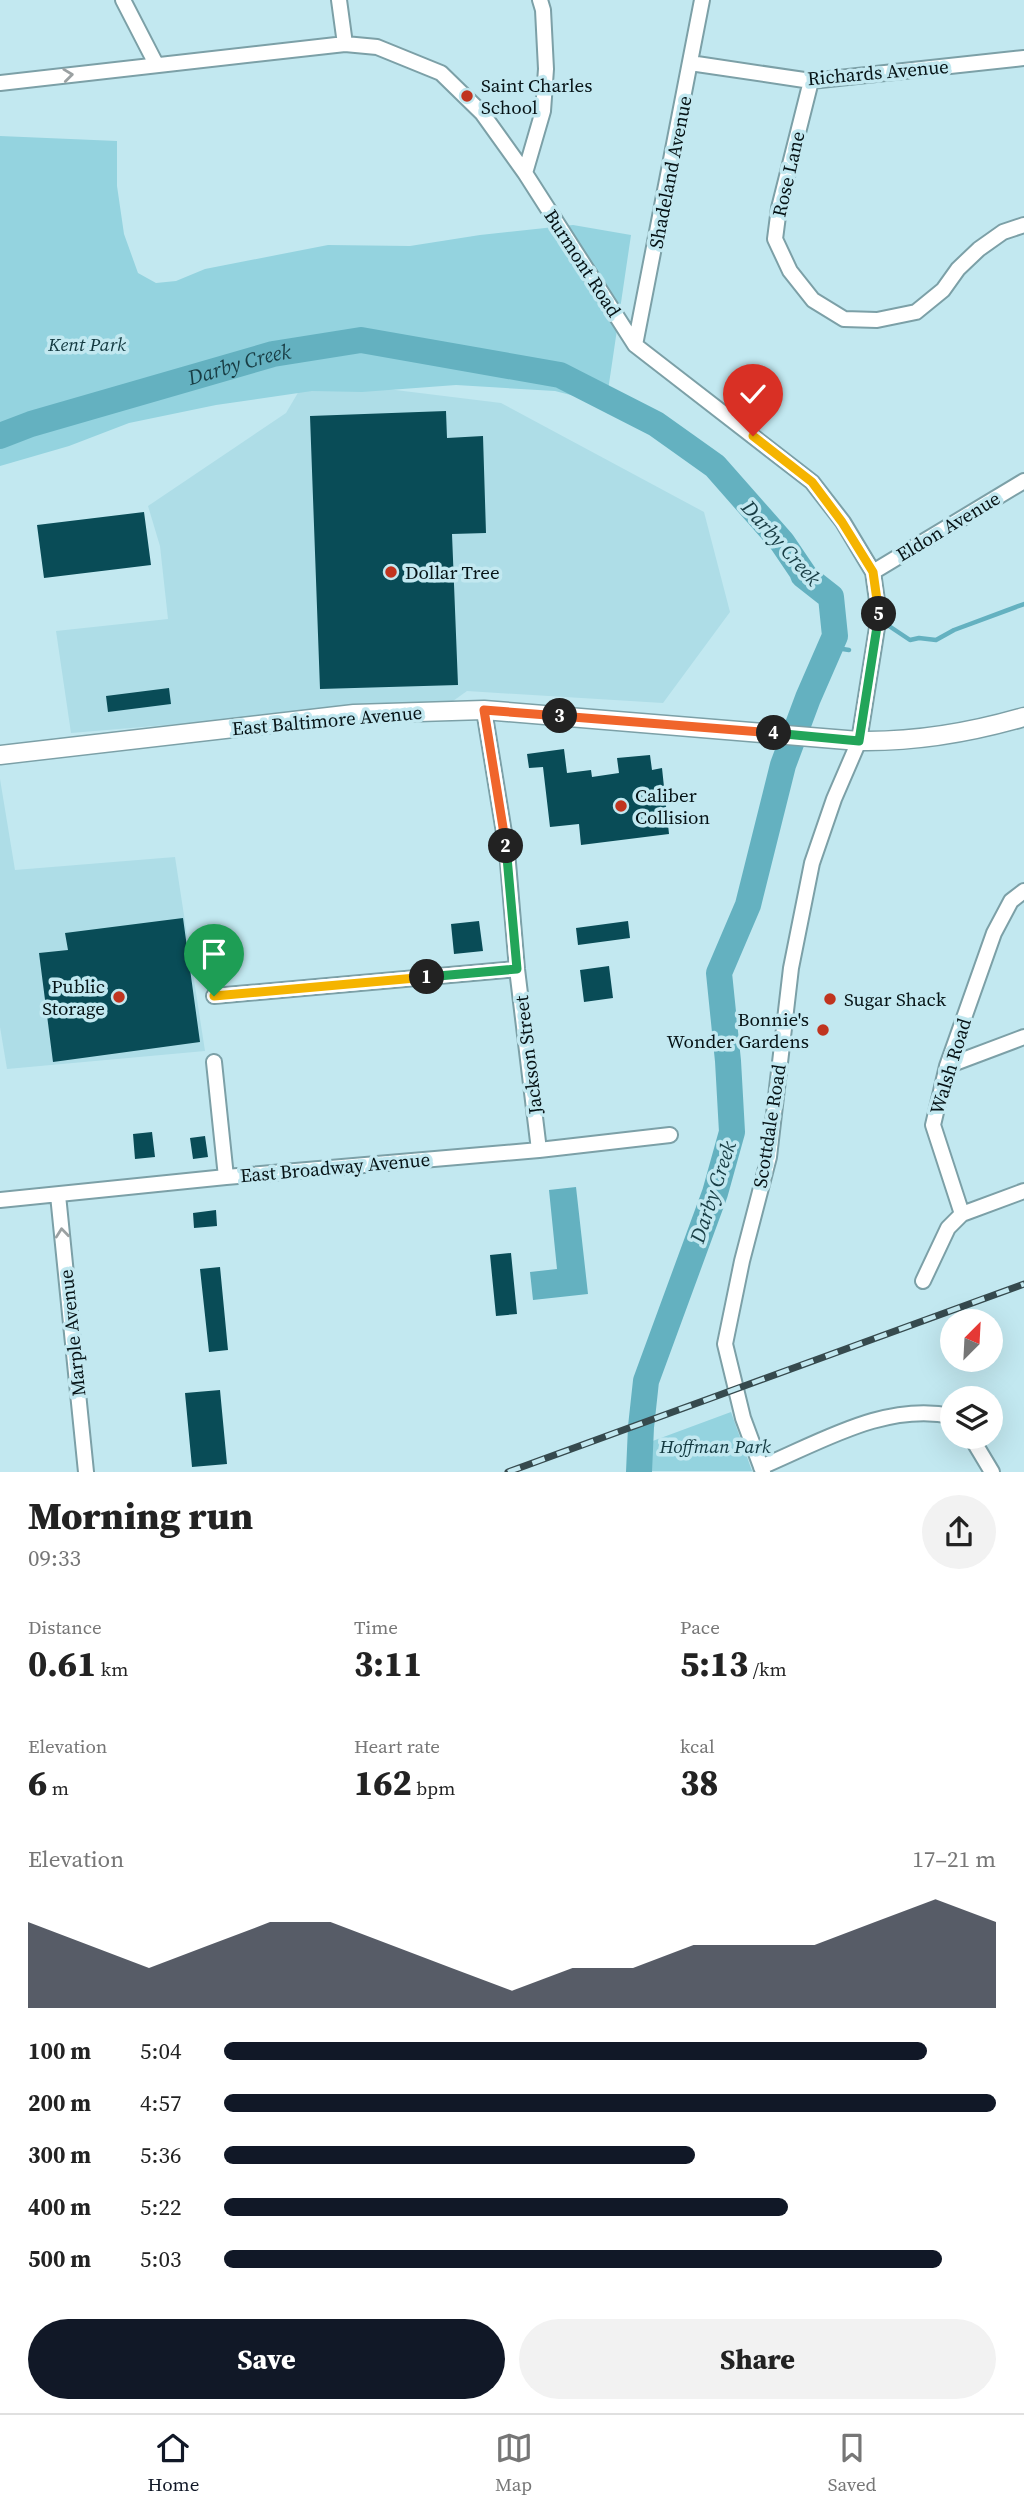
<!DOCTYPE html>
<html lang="en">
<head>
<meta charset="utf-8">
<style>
	:root { --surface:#fff; --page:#f2f2f2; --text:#222; --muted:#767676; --line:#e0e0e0; --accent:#111827 }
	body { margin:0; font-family:"Source Serif 4",serif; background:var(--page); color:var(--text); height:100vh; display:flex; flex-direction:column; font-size:26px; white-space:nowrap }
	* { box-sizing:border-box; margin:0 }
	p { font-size:23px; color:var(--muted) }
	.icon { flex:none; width:38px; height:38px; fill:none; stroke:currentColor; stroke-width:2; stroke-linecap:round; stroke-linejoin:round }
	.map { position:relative; height:1472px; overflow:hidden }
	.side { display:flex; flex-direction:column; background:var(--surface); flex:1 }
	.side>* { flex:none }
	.needle { width:46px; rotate:24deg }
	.controls { position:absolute; left:940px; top:1309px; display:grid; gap:14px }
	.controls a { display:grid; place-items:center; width:63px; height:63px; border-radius:50%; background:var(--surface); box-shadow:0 7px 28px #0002; font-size:35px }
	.pin { position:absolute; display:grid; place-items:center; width:60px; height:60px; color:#fff; margin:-72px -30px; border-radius:50% 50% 50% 0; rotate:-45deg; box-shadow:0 0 7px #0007 }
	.pin .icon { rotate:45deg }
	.km { position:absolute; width:35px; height:35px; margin:-18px; border-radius:50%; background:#222; color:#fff; font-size:19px; line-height:35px; text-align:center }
	.round { display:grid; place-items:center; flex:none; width:74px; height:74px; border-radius:37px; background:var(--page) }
	.overview { display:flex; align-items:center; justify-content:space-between; height:119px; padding:0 28px }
	h1 { font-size:38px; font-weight:800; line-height:52px }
	.figures { display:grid; grid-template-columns:repeat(3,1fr); gap:10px; height:119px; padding:7px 28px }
	.figures div { display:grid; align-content:center }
	.figures b { font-size:35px; font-weight:800 }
	.figures small { font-size:19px; font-weight:400 }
	.figures p { font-size:19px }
	.chart { height:196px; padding:14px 28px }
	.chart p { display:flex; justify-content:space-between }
	.chart svg { width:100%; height:126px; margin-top:7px; fill:var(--accent); opacity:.7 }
	.action { display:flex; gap:14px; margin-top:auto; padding:14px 28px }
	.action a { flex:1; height:80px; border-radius:42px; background:var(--accent); color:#fff; font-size:28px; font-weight:800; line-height:80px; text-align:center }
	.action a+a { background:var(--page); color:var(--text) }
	ul { padding:0 28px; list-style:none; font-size:23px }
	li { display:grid; grid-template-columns:112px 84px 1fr; align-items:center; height:52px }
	li i { height:18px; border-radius:9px; background:var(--accent) }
	.dock { display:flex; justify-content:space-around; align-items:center; height:98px; border-top:2px solid var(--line); background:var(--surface); font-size:19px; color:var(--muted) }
	.dock a { display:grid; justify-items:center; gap:4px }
	.dock .on { color:var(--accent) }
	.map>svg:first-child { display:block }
	.built { fill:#aedde7 }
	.green { fill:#94d3df }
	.water { fill:#64b1c0 }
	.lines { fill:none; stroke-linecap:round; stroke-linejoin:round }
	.stream { stroke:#64b1c0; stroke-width:4.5 }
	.river { stroke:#64b1c0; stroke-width:26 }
	.building { fill:#094c57 }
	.minor-casing { stroke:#7ca0a7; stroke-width:18 }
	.major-casing { stroke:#7ca0a7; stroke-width:21 }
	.minor { stroke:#fff; stroke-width:14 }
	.major { stroke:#fff; stroke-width:18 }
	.rail-casing { stroke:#364a4e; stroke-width:7 }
	.rail { stroke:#c2e8f0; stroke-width:4.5; stroke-dasharray:13; stroke-linecap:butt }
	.oneway { stroke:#9ba1a2 }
	.split-1-casing { stroke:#fff; stroke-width:14 }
	.split-2-casing { stroke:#fff; stroke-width:14 }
	.split-3-casing { stroke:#fff; stroke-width:14 }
	.split-4-casing { stroke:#fff; stroke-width:14 }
	.split-5-casing { stroke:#fff; stroke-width:14 }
	.split-6-casing { stroke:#fff; stroke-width:14 }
	.split-1 { stroke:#f5b400; stroke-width:9 }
	.split-2 { stroke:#22a559; stroke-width:9 }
	.split-3 { stroke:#f0652b; stroke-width:9 }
	.split-4 { stroke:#f0652b; stroke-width:9 }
	.split-5 { stroke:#22a559; stroke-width:9 }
	.split-6 { stroke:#f5b400; stroke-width:9 }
	.poi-dot { fill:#c0341f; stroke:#c2e8f0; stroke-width:2.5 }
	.labels { text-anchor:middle; stroke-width:7; stroke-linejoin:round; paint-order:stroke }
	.street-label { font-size:19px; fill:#061316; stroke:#c2e8f0 }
	.poi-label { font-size:19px; fill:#061316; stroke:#c2e8f0; text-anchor:start }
	.park-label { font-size:19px; font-style:italic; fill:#11373e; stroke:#c2e8f0 }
	.water-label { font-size:21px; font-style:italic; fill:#183d44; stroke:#c2e8f0 }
</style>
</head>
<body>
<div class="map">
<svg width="1024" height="1472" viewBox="0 0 1024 1472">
	<rect width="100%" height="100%" fill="#c2e8f0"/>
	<path class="built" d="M306 379 501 403 704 512 730 612 663 703 467 691 453 701 71 733 56 631 168 619 160 546 148 506 286 413Z
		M0 779 15 870 175 857 205 1051 7 1069 0 1027Z"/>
	<path class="green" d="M0 136 117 141V186L124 234 138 273 156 283 176 281 205 269 328 245 410 246 480 235 573 225 631 235 606 404 555 391 456 385 362 392 312 391 216 405 129 423 69 446 0 466Z
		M731 1412 752 1471H652L650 1442Z"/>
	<path class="water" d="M576 1187 588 1294 533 1300 530 1272 557 1269 549 1190Z"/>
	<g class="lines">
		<path class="stream" d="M889 626 910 640 919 638 936 640 954 630 1024 604
			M830 647 849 650"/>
		<path class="river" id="s1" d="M0 436 31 424 273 354 361 340 560 375 656 424 715 466 782 542 805 576 803 575 831 597 835 636 808 698 783 765 748 905 719 973 728 1061 732 1132 715 1193 646 1381 641 1427 639 1472"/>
	</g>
	<path class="building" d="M446 411 447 438 483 436 486 533 452 534 458 685 320 689 310 416Z
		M144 512 151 565 44 578 37 525Z
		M169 688 171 704 108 712 106 696Z
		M564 749 567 773 591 770 592 777 619 773 617 758 650 755 652 770 662 768 669 834 581 845 579 824 550 827 543 767 529 768 527 754Z
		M183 918 200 1042 53 1062 39 953 68 950 65 933Z
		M479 921 483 951 454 954 451 924Z
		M628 921 630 938 578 945 576 928Z
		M609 966 613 998 584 1002 580 970Z
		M152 1132 155 1157 135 1159 133 1134Z
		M205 1136 208 1157 193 1159 190 1138Z
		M216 1210 217 1226 194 1228 193 1213Z
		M511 1253 517 1314 496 1316 490 1255Z
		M220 1267 228 1350 209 1352 200 1269Z
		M220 1390 227 1464 192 1467 185 1393Z"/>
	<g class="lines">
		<g class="minor-casing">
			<path id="minor" d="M123 0 156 64
				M339 0 345 44
				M690 63 811 81 1024 58
				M811 81 779 208 775 239 790 271 813 300 844 319 877 320 916 312 943 290 958 269 979 249 1003 232 1024 225
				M0 83 345 44 377 47 441 73 482 113 525 173 635 345 812 482 843 522 873 572 879 615 859 741 834 799 812 863 791 968 769 1157 742 1261 725 1344 743 1418 763 1472
				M525 173 543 111 546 69 543 10 540 0
				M635 345 702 0
				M873 572 1024 481
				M484 710 507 851 517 969 539 1150
				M214 996 517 969
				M214 1062 226 1177
				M947 1066 1024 1037
				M58 1195 86 1472
				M0 1200 226 1177 539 1150 670 1135
				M962 1214 1024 1191
				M923 1281 948 1228 962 1214 933 1125 947 1066 994 933 1011 901 1024 891
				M971 1437 992 1472
				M761 1467C821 1442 885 1402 952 1416"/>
		</g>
		<g class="major-casing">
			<path id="major" d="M0 755 354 714 484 710 859 741C916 742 969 733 1024 717"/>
		</g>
		<use href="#minor" class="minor"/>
		<use href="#major" class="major"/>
		<g class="rail-casing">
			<path id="rail" d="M508 1472 1024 1284"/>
		</g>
		<use href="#rail" class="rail"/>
	</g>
	<defs><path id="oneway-chevron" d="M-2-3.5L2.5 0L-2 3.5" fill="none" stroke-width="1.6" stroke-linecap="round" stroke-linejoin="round" transform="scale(1.75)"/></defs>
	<g class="oneway">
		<use href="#oneway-chevron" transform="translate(68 75) rotate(-7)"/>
		<use href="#oneway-chevron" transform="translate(62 1233) rotate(-96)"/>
	</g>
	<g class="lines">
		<g class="split-1-casing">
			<path id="split-1" d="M214 996 427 977"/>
		</g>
		<g class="split-2-casing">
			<path id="split-2" d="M427 977 517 969 506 846"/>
		</g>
		<g class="split-3-casing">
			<path id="split-3" d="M506 846 484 710 560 716"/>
		</g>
		<g class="split-4-casing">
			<path id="split-4" d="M560 716 774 733"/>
		</g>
		<g class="split-5-casing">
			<path id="split-5" d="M774 733 859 741 879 614"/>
		</g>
		<g class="split-6-casing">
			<path id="split-6" d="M753 436 812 482 842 522 873 572 879 614"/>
		</g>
		<use href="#split-1" class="split-1"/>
		<use href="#split-2" class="split-2"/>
		<use href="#split-3" class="split-3"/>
		<use href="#split-4" class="split-4"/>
		<use href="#split-5" class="split-5"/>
		<use href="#split-6" class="split-6"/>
	</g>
	<g class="poi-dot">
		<circle cx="467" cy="96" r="7"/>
		<circle cx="391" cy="572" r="7"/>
		<circle cx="621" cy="806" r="7"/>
		<circle cx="119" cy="997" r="7"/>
		<circle cx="830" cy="999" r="7"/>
		<circle cx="823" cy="1030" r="7"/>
	</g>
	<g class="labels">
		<g class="street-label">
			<text transform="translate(878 72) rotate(-5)" y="7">Richards Avenue</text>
			<text transform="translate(670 172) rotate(-79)" y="7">Shadeland Avenue</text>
			<text transform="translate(788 174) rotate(-77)" y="7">Rose Lane</text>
			<text transform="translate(583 263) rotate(57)" y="7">Burmont Road</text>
			<text transform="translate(948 526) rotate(-31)" y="7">Eldon Avenue</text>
			<text transform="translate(327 720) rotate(-5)" y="7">East Baltimore Avenue</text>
			<text transform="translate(528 1055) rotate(-97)" y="7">Jackson Street</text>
			<text transform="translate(950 1066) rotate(-73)" y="7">Walsh Road</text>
			<text transform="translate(769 1126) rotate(-81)" y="7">Scottdale Road</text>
			<text transform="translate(335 1167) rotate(-5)" y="7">East Broadway Avenue</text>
			<text transform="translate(72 1333) rotate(-96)" y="7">Marple Avenue</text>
		</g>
		<g class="poi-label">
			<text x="481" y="92">Saint Charles<tspan x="481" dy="22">School</tspan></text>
			<text x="405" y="579">Dollar Tree</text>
			<text x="635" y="802">Caliber<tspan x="635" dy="22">Collision</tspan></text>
			<text x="105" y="993" text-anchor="end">Public<tspan x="105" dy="22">Storage</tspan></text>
			<text x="844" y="1006">Sugar Shack</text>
			<text x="809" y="1026" text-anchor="end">Bonnie's<tspan x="809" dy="22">Wonder Gardens</tspan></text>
		</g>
		<g class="park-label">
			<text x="87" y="351">Kent Park</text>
			<text x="715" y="1453">Hoffman Park</text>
		</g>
		<g class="water-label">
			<text dy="7" stroke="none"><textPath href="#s1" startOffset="250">Darby Creek</textPath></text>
			<text transform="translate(781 543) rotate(48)" y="7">Darby Creek</text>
			<text transform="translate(713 1192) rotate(-72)" y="7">Darby Creek</text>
		</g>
	</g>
</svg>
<div class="controls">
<a><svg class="needle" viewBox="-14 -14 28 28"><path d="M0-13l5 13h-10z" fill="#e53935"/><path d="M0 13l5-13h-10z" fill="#767676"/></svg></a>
<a><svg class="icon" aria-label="layers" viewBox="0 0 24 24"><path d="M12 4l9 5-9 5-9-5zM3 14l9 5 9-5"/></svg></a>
</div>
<div class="pin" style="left:214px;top:996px;background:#1e9e55"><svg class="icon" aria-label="arrive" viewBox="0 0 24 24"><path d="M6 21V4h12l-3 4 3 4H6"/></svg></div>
<div class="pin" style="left:753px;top:436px;background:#d93025"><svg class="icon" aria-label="check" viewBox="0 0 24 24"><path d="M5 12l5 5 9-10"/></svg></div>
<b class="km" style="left:427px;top:977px">1</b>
<b class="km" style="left:506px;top:846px">2</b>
<b class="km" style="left:560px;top:716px">3</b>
<b class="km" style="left:774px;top:733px">4</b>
<b class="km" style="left:879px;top:614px">5</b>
</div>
<section class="side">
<div class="overview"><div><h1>Morning run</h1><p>09:33</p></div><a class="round"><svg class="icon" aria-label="share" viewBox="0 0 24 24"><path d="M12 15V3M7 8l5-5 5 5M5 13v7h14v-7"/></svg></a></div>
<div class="figures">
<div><p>Distance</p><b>0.61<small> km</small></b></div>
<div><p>Time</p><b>3:11</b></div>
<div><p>Pace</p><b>5:13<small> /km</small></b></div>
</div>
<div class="figures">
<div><p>Elevation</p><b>6<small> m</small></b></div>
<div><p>Heart rate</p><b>162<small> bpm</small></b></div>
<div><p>kcal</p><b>38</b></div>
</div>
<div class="chart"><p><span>Elevation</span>17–21 m</p>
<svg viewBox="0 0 160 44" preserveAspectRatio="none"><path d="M0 44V14L10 22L20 30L30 22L40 14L50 14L60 22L70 30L80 38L90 30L100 30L110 22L120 22L130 22L140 14L150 6L160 14V44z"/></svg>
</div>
<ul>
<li><b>100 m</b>5:04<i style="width:91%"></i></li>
<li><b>200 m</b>4:57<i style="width:100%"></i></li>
<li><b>300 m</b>5:36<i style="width:61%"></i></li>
<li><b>400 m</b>5:22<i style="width:73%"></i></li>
<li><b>500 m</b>5:03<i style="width:93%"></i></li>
</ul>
<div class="action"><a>Save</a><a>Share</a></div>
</section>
<nav class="dock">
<a class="on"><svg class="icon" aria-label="home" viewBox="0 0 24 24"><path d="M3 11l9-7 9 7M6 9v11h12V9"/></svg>Home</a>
<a><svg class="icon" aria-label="map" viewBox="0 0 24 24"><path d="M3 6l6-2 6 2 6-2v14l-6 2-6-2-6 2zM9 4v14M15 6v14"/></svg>Map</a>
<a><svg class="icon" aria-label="saved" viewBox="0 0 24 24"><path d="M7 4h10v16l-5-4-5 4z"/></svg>Saved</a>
</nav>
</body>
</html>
